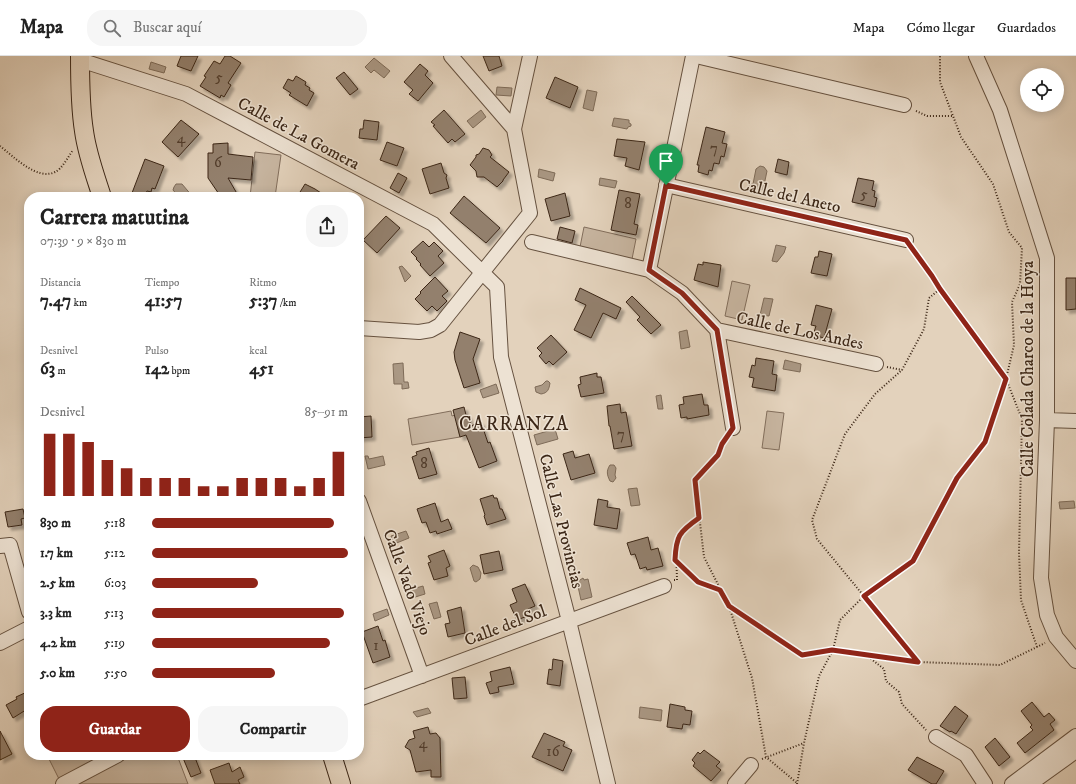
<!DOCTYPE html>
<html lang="es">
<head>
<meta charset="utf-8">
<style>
	:root { --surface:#fff; --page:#f6f6f6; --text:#222; --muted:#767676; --line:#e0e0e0; --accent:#8f2418 }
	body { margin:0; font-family:"IM FELL DW Pica",serif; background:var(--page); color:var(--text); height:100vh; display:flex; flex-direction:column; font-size:15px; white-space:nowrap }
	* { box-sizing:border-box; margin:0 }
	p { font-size:13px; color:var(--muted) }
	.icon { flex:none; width:22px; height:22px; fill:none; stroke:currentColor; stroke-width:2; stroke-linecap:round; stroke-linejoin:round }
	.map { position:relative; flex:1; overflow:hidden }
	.side { position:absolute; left:24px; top:136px; width:340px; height:568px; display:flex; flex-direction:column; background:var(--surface); border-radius:16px; box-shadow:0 2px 10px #0003 }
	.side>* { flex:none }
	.controls { position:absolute; left:1020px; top:12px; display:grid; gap:8px }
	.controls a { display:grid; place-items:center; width:44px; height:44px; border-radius:50%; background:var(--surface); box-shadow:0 2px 10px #0003; font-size:20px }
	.pin { position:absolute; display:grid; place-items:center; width:34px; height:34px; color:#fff; margin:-41px -17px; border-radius:50% 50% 50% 0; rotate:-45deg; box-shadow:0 0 4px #0007 }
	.pin .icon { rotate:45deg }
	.round { display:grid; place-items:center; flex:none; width:42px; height:42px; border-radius:16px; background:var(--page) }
	.head { display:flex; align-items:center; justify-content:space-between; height:68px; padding:0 16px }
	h1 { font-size:22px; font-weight:700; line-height:30px }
	.stats { display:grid; grid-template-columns:repeat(3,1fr); gap:6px; height:68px; padding:4px 16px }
	.stats div { display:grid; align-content:center }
	.stats b { font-size:17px; font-weight:700 }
	.stats small { font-size:11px; font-weight:400 }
	.stats p { font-size:11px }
	.chart { height:112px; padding:8px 16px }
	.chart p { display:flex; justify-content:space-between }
	.chart svg { width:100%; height:72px; margin-top:4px; stroke:var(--accent); stroke-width:6 }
	.primary-button { display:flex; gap:8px; margin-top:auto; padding:8px 16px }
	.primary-button a { flex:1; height:46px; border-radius:16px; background:var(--accent); color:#fff; font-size:16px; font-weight:700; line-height:46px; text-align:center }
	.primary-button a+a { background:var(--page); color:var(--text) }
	ul { padding:0 16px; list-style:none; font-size:13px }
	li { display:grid; grid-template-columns:64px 48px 1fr; align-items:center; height:30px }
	li i { height:10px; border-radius:5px; background:var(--accent) }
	header { display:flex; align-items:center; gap:24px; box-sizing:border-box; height:56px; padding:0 20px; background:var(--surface); border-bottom:1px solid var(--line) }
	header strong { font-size:19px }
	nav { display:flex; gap:22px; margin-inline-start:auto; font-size:14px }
	.search { width:280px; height:36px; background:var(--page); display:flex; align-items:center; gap:10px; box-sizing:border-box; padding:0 14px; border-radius:16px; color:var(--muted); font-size:15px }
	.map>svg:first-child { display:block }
	.green { fill:#c7b5a0; stroke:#826e5c }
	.water { fill:#aa9884; stroke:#7e6b58 }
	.building { fill:#93806d; stroke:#3c2717; filter:url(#shadow) }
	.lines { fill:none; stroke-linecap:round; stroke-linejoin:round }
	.minor-casing { stroke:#665240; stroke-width:16 }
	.major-casing { stroke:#3c2717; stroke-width:20 }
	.path { stroke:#3c2717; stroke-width:2; stroke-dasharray:1 2; stroke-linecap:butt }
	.minor { stroke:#ede2d3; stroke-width:14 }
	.major { stroke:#e3d2bc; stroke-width:18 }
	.route-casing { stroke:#fff; stroke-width:8 }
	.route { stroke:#8f2418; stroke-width:5 }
	.labels { text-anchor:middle; stroke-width:3; stroke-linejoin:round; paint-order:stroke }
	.number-label { font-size:15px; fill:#523d2c }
	.street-label { font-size:17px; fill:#3c2717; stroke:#ede2d3 }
	.quarter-label { font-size:19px; letter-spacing:1px; fill:#3c2717; stroke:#ede2d3 }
</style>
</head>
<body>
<header>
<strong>Mapa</strong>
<div class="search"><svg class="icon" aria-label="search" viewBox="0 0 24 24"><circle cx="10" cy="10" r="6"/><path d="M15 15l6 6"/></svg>Buscar aquí</div>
<nav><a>Mapa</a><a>Cómo llegar</a><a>Guardados</a></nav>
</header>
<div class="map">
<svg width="1076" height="728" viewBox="0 0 1076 728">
	<defs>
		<filter id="shadow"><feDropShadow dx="3.5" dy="3.5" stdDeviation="1" flood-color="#0004"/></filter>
	</defs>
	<rect width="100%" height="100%" fill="#e3d2bc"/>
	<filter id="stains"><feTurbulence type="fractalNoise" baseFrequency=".005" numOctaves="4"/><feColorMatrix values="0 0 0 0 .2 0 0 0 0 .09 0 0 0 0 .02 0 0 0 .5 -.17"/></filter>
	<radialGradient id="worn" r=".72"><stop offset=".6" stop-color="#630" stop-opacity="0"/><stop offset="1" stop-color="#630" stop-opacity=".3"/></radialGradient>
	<path class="green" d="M255 96 281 99 275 141H250Z
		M584 171 636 183 632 203 580 191Z
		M732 225 750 229 742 264 725 260Z
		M451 355 452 360 455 359 460 381 412 389 408 363Z
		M767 355 784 357 779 394 762 392Z
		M47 699H103L59 723Z
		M133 699H177L188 728H77Z"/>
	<path class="water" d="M374 2 390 15 384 22 374 14 371 17 365 11Z
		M151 6 166 11 164 17 149 13Z
		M497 31 512 32 511 40 496 39Z
		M587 34 597 36 593 55 583 52Z
		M481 54 486 61 473 72 467 65Z
		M614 62 629 64V67L631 68V70L628 71 627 73 612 70Z
		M760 110 764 111 767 115 763 134 749 131 750 128H753L756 113Z
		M539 113 555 117 553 125 538 121Z
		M600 122 617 125 615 132 599 129Z
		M176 128H182L193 141H179L173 134 174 131Z
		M776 189 786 191 784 197 777 206 772 205Z
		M402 210 411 220 405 226 399 211Z
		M764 242 773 243 769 260 760 259Z
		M687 274 690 291 681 293 679 276Z
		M785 304 801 308 800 316 783 313Z
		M403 307 404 326H408L409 332 402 333V328H394L393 308Z
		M546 325H548L550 327C549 333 548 337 541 338L536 336 535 331 542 329Z
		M496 328 499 337 483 342 480 334Z
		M661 339 663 353H658L656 340Z
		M555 373 558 383 537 389 534 379Z
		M365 400H368L369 403 383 400 385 409 368 413Z
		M610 409H614L616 412 615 419 616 422 613 426 610 425C607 419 606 415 610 409Z
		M637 432 640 449 631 450 628 433Z
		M1074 445 1075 452 1060 453 1059 446Z
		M406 475 409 482 394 488 391 480Z
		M473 509 478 511 481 517 480 523 476 526 474 525 470 512Z
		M583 522 584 524 588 523 592 541 581 544 577 526Z
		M423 530 425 538 412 542 409 534Z
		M437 546 441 561 434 563 429 548Z
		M387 553 389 559 375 565 373 558Z
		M640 651 662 654 661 665 639 662Z
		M428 652 431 657 417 661 413 656Z"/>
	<path class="building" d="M181 0H198L191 15 177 10Z
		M225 0H230L241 7 228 27 231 29 224 41 221 39 220 42 200 30 206 21 204 20 214 5 220 8Z
		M483 0H499L502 10 489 15Z
		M420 8 428 15 425 19 433 27 418 45 409 38 413 34 404 26Z
		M344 16 358 33 350 39 336 22Z
		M296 20 306 26 305 29 310 32 309 34 314 37 307 50 289 39 291 37 283 32 288 23 293 25Z
		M555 21 578 31 570 52 546 42Z
		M444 54 465 78 455 86 452 83 448 87 433 70 435 69 431 66Z
		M181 64 199 78 178 101 162 86Z
		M364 64 379 66 377 84 359 82 360 73H363Z
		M706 71 725 76 722 87 727 88 724 101 721 100 719 108 714 107 712 115 709 114 708 119 698 116 699 109H697Z
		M617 83 645 86 639 114 625 110 627 102 614 100Z
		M387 86 404 92 397 110 380 104Z
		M228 87V98L253 101 251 124 228 122 239 141H221L208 122V97H213V88Z
		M483 92 489 94 492 99 490 101 509 116 503 124V125L497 131 484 121H477L476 115 470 109 476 101V99L479 98Z
		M145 103 164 110 155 133 152 132 151 136 147 135 144 141 132 137Z
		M778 103 789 106 787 119 775 116Z
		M441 107 444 117 447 119 446 122 449 132 430 138 422 113Z
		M398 117 407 122 399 137 390 132Z
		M858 122 874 125 872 134 875 135 874 141 877 142 875 151 852 146Z
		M305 128 315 133 327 141H297Z
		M619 134 640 138 634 168 638 169 636 179 611 174Z
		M565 137 570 160 551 165 545 143Z
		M464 140 500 172 486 187 450 157Z
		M386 160 400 172 377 197 363 184Z
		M560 171 575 175 572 187 557 183Z
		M423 185 429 191 434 186 443 195 438 200 444 207 430 220 420 209 421 208 416 203 417 202 411 196Z
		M819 195 832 198 827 220 811 217 815 201H818Z
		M703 206 721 209 718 231 694 224 698 208 703 209Z
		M435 221 448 235 442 240 447 245 437 255 432 250 427 255 415 243 421 237 420 236Z
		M1066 222H1076V253L1066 254Z
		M580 232 621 252 616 263 603 257 591 282 574 274 586 249 575 244Z
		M632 240 661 269 651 278 637 264 640 261 626 246Z
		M816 249 832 253 824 282 813 279 816 270 811 269Z
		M460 276 480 283 473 303 480 327 464 332 455 304 454 296Z
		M551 279 567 296 553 309 549 305 546 308 539 300 542 297 537 292Z
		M756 302 774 305 772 318 777 319 775 335 752 331 754 322 749 321 752 309 755 310Z
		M597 317V321H601L604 337 581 341 578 329 581 328 580 321Z
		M702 338 704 349H708L709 359 687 363V361L681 362 679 349 684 348 683 341Z
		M620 348 621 357 626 356 632 390 614 393 610 370H609L607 350Z
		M464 351 466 359H468L471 370 481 366 488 387 490 386 497 405 479 412 466 379 460 381 453 354Z
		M371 360 372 381 359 382V361Z
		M429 392 437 418 419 423 412 401 417 399 416 396Z
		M573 395 575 402 589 398 595 417 571 424 563 398Z
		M493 439 494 442H497L500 453H502L506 463 487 469 484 460 485 459 480 443Z
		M598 443 608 445 607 451 620 453 617 473 594 469Z
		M435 447 441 466 448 463 452 473 437 478 436 475 430 477 426 466 422 467 417 453Z
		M23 453 25 462 21 463 22 469 8 471 5 456Z
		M648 481 651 494 658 492 663 510 647 514 646 511 640 513 635 498 631 499 627 487Z
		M444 494 450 510 446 512 448 520 434 524 428 507 431 506 428 500Z
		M499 495 503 514 484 518 480 499Z
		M525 528 535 550 528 553 530 559 517 564 510 549 517 546 512 533Z
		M461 551 465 577 448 581 445 568 450 567 447 555Z
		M378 570 383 585 385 584 390 601 373 607 362 576Z
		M553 603 563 605 560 630 547 628 549 613 552 614Z
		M510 611 514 628 498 631 499 636 490 638 486 627 492 625 490 616Z
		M465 621 467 642 454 643 452 622Z
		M29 635V652L13 662 6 649 17 643 16 641Z
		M1032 646 1044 661 1049 657 1055 664 1050 668 1054 674 1025 697 1017 687 1033 674 1030 671 1032 669 1021 655Z
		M670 648 685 651V654L692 655 690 669 683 668 682 673 667 671Z
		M955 650 968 660 956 678 951 675 950 676 940 670Z
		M428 671 430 678 436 677 440 682 441 721H431V714L416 716 410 694 405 691 409 684 415 682 413 675Z
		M0 675 12 698 0 704Z
		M544 677 565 686 563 690 572 694 563 715 532 701Z
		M995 682 1010 701 999 710 985 691Z
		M704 694 720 706 716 710 721 714 711 725 693 710 695 707 692 704 698 696 700 698Z
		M192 699H194L201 717 191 721 183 702Z
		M917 701 944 715 936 728H932L908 714Z
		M229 707 232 716 240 711 244 721 238 724 240 728H215L210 714Z"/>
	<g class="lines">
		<g class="minor-casing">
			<path id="minor" d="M696 0 904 49
				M976 0 1000 54 1047 202V364L1041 522 1047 559 1056 581 1076 605
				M80 4 186 38 433 168 497 231 501 301 569 565 608 728
				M514 73 530 0
				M666 129 906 184
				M532 186 649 214 682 237 717 274 876 308
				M649 214 693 0
				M359 272 419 276 431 274 440 269 530 157 514 73 451 0
				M717 274 733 372
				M1047 364 1076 365
				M359 445 422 620
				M0 490 10 489 29 556
				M0 587 29 572
				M359 643 664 530
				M936 681 966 699 985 728
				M63 728 118 699
				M735 728 751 709
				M1012 728 1076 680
				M1030 728 1076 695"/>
		</g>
		<g class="major-casing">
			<path id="major" d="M80 0C80 25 80 50 84 75 87 98 95 119 102 141
				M332 699 341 728"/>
		</g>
		<path class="path" d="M916 55 927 60H953
			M0 90C13 100 37 125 55 116 62 113 68 101 73 94
			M913 194 932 220 940 233 1006 323 1022 363 1019 497 1021 544 1037 591
			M887 311 902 314
			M727 381 722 388 718 399 695 424 704 501 729 550 752 622 766 701 797 727
			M676 505 698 526 720 534
			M674 524H677L676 489 684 473 699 462
			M730 550 802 599 833 594 918 606 1000 609 1045 587
			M866 599 884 613 886 625 899 636 902 648 926 674
			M918 606 817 483 812 464 845 378 875 338 902 314 924 273 929 242 940 233
			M762 703 804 687
			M797 728 804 687 819 620 833 594 840 564 864 540 913 505 957 422 985 386 1006 323 1014 289 1012 246 1020 228 1022 192 1009 176 993 128 961 81 940 26V0"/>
		<use href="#minor" class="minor"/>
		<use href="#major" class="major"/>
	</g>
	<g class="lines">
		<g class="route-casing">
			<path id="route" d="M666 129 906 184 932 220 940 233 1006 323 985 386 957 422 913 505 864 540 918 606 832 594 802 599 729 550 720 534 698 526 675 504C676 480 679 476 699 462L695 424 718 399 722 388 733 372 717 274 682 237 649 214Z"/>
		</g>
		<use href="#route" class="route"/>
	</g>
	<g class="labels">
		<g class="number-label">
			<text x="219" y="26">5</text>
			<text x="181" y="87">4</text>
			<text x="714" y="97">7</text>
			<text x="218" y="111">6</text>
			<text x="864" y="143">5</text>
			<text x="628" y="152">8</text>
			<text x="621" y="383">7</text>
			<text x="424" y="412">8</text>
			<text x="376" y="594">1</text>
			<text x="423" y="692">4</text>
			<text x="553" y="700">16</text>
		</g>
		<g class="street-label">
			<text transform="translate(299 77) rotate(28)" y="6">Calle de La Gomera</text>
			<text transform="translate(790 139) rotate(13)" y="6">Calle del Aneto</text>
			<text transform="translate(800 274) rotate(12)" y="6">Calle de Los Andes</text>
			<text transform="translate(1027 313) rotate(-90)" y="6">Calle Colada Charco de la Hoya</text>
			<text transform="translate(562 465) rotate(76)" y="6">Calle Las Provincias</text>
			<text transform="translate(408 526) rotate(70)" y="6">Calle Vado Viejo</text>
			<text transform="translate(505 569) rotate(-21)" y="6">Calle del Sol</text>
		</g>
		<g class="quarter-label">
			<text x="514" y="374">CARRANZA</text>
		</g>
	</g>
	<rect width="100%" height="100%" filter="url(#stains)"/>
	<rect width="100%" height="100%" fill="url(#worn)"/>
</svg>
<div class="controls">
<a><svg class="icon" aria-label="locate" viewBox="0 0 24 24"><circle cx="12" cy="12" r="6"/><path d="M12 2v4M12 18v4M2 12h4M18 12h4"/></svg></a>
</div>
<div class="pin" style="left:666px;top:129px;background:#1e9e55"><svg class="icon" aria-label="arrive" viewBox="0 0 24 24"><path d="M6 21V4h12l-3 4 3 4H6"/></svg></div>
<section class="side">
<div class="head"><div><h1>Carrera matutina</h1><p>07:39 · 9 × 830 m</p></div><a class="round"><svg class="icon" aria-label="share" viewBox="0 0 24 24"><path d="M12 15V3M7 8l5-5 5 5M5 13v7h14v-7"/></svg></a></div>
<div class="stats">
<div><p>Distancia</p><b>7.47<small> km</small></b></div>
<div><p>Tiempo</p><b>41:57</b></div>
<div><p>Ritmo</p><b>5:37<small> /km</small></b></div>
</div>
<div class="stats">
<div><p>Desnivel</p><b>63<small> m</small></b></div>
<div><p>Pulso</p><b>142<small> bpm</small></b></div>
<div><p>kcal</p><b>451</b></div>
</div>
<div class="chart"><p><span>Desnivel</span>85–91 m</p>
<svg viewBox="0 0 160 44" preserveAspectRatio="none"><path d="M5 44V6M15 44V6M25 44V11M35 44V22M45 44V27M55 44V33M65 44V33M75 44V33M85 44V38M95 44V38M105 44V33M115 44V33M125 44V33M135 44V38M145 44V33M155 44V17"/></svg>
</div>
<ul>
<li><b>830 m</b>5:18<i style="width:93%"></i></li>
<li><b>1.7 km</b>5:12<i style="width:100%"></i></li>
<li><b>2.5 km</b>6:03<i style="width:54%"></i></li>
<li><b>3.3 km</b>5:13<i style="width:98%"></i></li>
<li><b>4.2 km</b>5:19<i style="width:91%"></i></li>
<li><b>5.0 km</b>5:50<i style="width:63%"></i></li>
</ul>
<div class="primary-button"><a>Guardar</a><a>Compartir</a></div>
</section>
</div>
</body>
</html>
